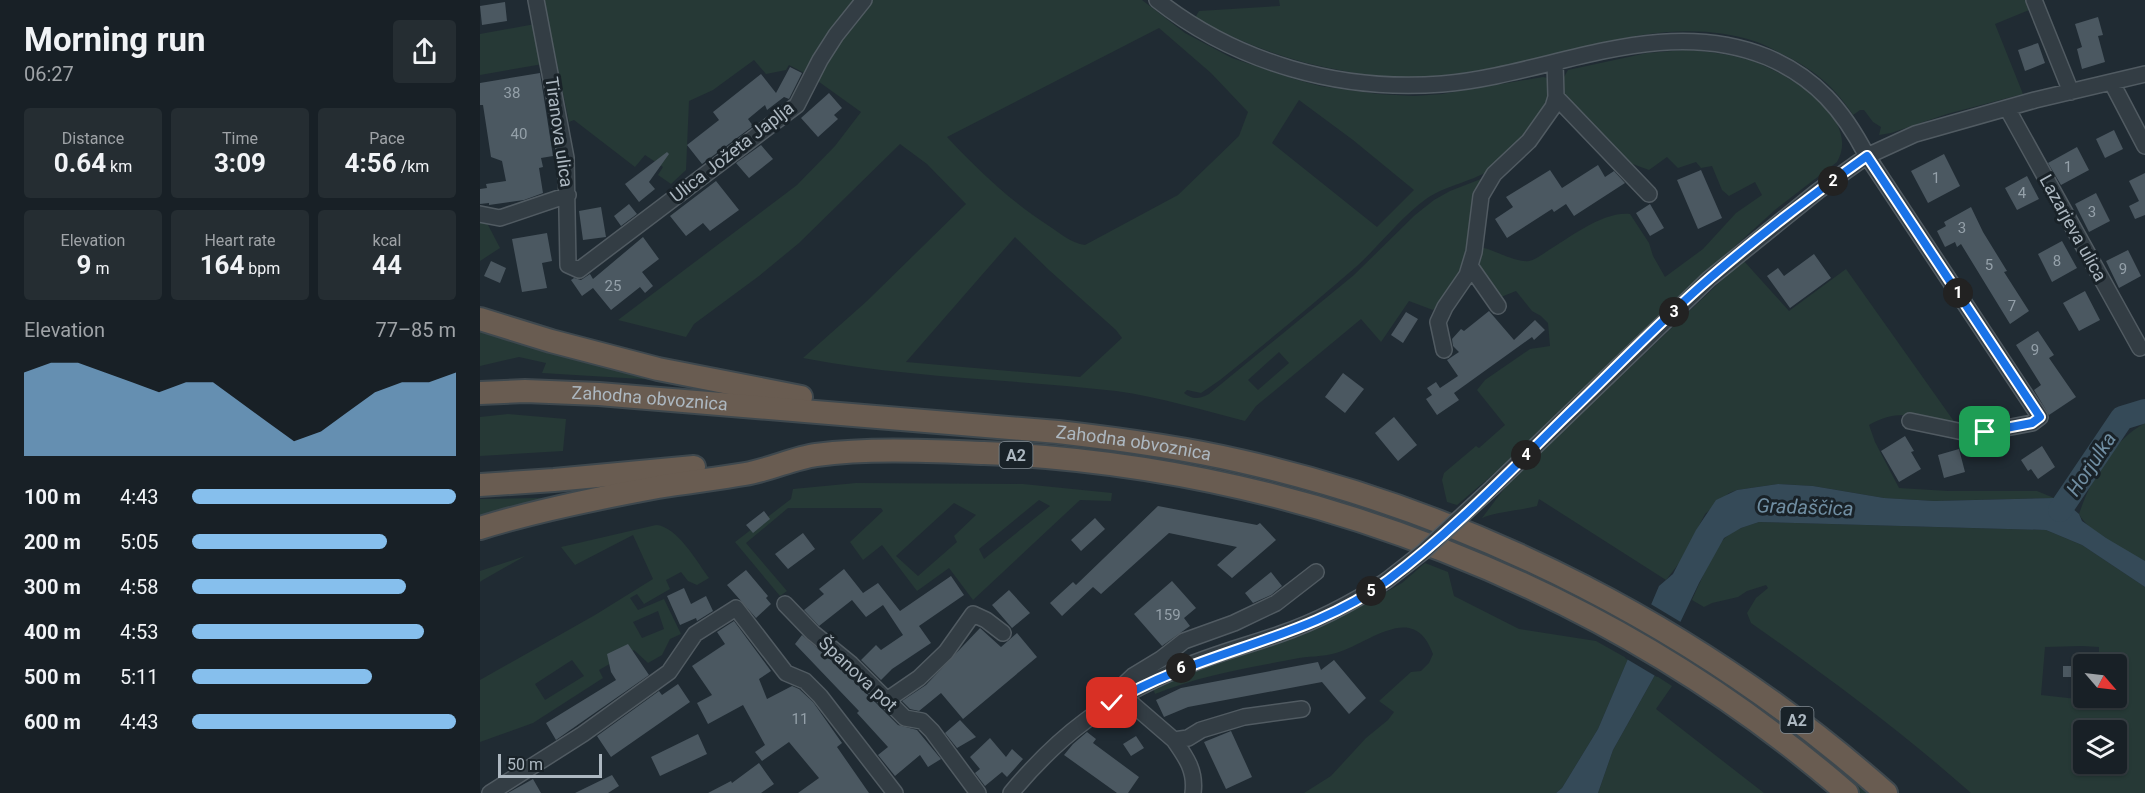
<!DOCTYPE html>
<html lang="en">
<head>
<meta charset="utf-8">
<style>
	:root { --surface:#182026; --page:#252d32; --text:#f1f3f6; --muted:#9fa3a7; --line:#363e43; --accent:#86bfed }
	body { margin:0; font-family:Roboto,sans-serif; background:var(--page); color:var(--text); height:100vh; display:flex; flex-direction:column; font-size:22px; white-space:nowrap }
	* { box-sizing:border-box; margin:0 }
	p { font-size:20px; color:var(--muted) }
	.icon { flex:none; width:33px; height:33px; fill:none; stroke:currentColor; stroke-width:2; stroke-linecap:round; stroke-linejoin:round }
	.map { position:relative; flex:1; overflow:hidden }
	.details { display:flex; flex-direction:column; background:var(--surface); width:480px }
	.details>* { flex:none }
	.needle { width:39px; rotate:118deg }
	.tools { position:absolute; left:1593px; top:654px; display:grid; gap:12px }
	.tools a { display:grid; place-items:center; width:54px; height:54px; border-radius:6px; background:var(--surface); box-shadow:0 2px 4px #0004,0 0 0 2px var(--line); font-size:30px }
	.scale { position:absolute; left:18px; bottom:15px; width:104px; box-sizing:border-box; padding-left:6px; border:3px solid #adb8c1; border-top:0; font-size:16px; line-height:21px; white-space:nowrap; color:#adb8c1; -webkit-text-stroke:4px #192228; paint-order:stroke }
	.pin { position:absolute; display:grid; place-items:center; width:51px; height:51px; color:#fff; margin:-26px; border-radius:12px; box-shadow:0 3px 9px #0006 }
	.km { position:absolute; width:30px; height:30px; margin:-15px; border-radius:50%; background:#222; color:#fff; font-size:16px; line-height:30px; text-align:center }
	.round { display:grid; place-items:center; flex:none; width:63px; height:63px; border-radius:6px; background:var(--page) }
	.head { display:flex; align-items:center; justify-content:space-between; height:102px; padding:0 24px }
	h1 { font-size:33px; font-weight:700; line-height:45px }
	.figures { display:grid; grid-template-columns:repeat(3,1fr); gap:9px; height:102px; padding:6px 24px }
	.figures div { display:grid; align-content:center; border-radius:6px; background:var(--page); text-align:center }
	.figures b { font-size:26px; font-weight:700 }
	.figures small { font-size:16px; font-weight:400 }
	.figures p { font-size:16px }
	.chart { height:168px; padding:12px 24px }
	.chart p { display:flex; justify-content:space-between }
	.chart svg { width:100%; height:108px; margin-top:6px; fill:var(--accent); opacity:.7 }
	ul { padding:0 24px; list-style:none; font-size:20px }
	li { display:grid; grid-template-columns:96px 72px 1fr; align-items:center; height:45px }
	li i { height:15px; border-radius:8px; background:var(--accent) }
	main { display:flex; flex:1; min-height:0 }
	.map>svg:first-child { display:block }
	.green { fill:#263936; fill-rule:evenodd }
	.water { fill:#354a58 }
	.pier { fill:#202b33 }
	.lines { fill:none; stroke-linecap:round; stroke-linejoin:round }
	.river { stroke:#354a58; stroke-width:24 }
	.building { fill:#4b5861 }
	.minor-casing { stroke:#515b62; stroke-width:18 }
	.highway-casing { stroke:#3e484e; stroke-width:26 }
	.minor { stroke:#333d44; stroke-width:15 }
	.highway { stroke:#695c51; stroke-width:22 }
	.minor-bridge-casing { stroke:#515b62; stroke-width:18; stroke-linecap:butt }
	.minor-bridge { stroke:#333d44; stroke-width:15 }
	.route-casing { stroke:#fff; stroke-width:12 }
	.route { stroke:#1a73e8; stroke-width:8 }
	.labels { text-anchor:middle; stroke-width:6; stroke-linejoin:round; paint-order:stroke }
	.number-label { font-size:15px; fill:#94a0a9 }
	.shield { fill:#192228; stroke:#818b93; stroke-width:1.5 }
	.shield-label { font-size:16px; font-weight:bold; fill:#adb8c1 }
	.street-label { font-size:18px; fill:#adb8c1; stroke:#192228 }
	.water-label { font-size:20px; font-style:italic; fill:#708ea2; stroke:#192228 }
</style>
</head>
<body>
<main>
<section class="details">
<div class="head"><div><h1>Morning run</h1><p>06:27</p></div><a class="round"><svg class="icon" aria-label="share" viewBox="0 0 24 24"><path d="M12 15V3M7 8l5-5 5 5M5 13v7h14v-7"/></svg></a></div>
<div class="figures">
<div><p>Distance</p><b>0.64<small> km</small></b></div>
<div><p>Time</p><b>3:09</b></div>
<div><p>Pace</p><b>4:56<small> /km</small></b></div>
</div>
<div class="figures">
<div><p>Elevation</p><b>9<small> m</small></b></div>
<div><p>Heart rate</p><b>164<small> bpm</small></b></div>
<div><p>kcal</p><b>44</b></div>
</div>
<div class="chart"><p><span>Elevation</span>77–85 m</p>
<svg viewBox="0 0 160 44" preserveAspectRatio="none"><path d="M0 44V10L10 6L20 6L30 10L40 14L50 18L60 14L70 14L80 22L90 30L100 38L110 34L120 26L130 18L140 14L150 14L160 10V44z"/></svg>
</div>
<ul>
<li><b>100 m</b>4:43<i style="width:100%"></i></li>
<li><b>200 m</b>5:05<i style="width:74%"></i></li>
<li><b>300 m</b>4:58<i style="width:81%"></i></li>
<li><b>400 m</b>4:53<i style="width:88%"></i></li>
<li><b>500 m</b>5:11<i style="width:68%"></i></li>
<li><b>600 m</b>4:43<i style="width:100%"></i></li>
</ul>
</section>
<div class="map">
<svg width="1665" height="793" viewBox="0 0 1665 793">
	<rect width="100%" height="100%" fill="#202b33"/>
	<path class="green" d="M64 0H378L328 75 309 65 306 70 286 74 274 60 233 90 209 101 206 170 191 184 178 175 183 167 165 155 155 167 94 120 89 122Z
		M389 0H662L705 33 752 58 811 78 840 86 898 94 934 96 962 94 1063 77 1068 78 1071 83C1068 114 1037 150 1013 168 995 181 966 185 946 199 920 218 901 244 877 266 832 305 786 343 740 380L721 393 707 390 704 393C713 400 719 399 729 394L874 275 935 215 954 200 970 191 1006 177C995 222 991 278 953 310L929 301 901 342 881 319 776 406 765 421C722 410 680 397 636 391 532 379 426 378 323 358L387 301 486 204 447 164 420 144 319 243 279 276 214 324 206 337 138 320 317 185 355 146 381 112 335 79 346 58ZM679 28 731 73 768 112 759 136 698 195 605 245C591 243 581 234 569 226 530 201 498 170 467 137ZM819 100 873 140 934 190 897 227 792 143ZM535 237 569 270 636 330 642 338 600 377 426 362ZM799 352 809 363 778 390 768 380Z
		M799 0H1551L1554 8 1515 24 1543 94 1467 114 1411 133 1399 135 1401 127 1393 122 1384 110H1380L1373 115C1355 87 1332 68 1302 54 1294 50 1285 45 1277 42 1198 15 1117 45 1040 63 1001 71 959 77 918 78 900 78 882 74 864 71 811 62 763 44 715 18L719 11 800 6Z
		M55 24 63 64 0 75V34Z
		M1205 50C1227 51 1248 54 1269 60 1304 71 1383 117 1357 162L1296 209 1253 248 1131 362 1051 442 977 505 967 502 962 480 964 473 996 446 999 448 1025 425 997 390 1005 380 1050 349 1070 346 1068 323 1061 316 1052 311 1036 291 1021 297 996 268 1000 247C1015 250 1036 263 1049 261 1055 260 1061 255 1066 252 1089 238 1123 211 1150 214L1169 243 1173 256 1185 277 1223 249 1256 213 1282 195 1275 182 1249 196 1242 190 1232 166 1221 168 1216 162 1198 168 1187 157 1169 170 1147 162 1081 92 1080 84 1088 70 1167 53Z
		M0 219 7 223 20 248 0 261Z
		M1263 260 1309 311 1366 269 1478 427C1446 418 1420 406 1389 425L1395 442 1419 488 1468 491H1557L1574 498 1454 501 1404 498 1333 486 1298 484 1257 490 1249 493 1225 514 1200 562 1186 580 1059 499 1057 506C1039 511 1019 511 1002 518L1027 485Z
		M0 330 178 380 62 373 66 363 39 357 0 366Z
		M28 414 86 419 83 451 0 456V417Z
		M1665 423V561C1647 553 1607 531 1599 514 1611 479 1632 441 1665 423Z
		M376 483 543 484 632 493 631 501 600 500 493 600 469 568 437 591 402 545 383 560 370 542 403 511 401 508H308L266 543 307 591 300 596 255 542 311 499 313 489ZM559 500 570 506 504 559 499 549ZM474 503 496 515 474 536 477 542 438 576 416 556Z
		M63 498 68 500 0 519V499Z
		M1279 522 1566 530 1602 545 1665 587V793H1491C1422 732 1347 676 1271 623L1267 613 1276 598 1288 588 1286 585 1267 591 1258 597 1232 603 1224 607 1212 600C1218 587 1235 547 1245 538 1254 529 1267 526 1279 522ZM1602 646 1619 647V664H1636V698H1619L1615 701 1561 695 1565 647ZM1604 730H1636V764H1604Z
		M176 525C197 526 217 562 229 578L217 585 208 581 201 572 186 580 190 589 164 604 157 594 150 598 158 610 184 599 201 634 190 639 182 655 168 663 154 650 119 670 123 678 53 723 0 742V680L115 615 173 579 153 535 95 565 81 547ZM178 611 184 629 162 638 153 622ZM92 660 104 676 65 700 55 684Z
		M45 556 1 581 0 582V571Z
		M945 563 968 572 974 596 1039 629 1116 641 1148 659 1118 729 1082 788 1076 793H824L851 776 886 738 908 720 914 712 899 701 931 672 941 671 949 663 953 654C948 642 943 631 929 628 907 624 878 647 856 653 843 657 828 656 814 659 768 668 718 676 675 694L673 688 704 674 817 637 878 608 922 583Z
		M1218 663 1271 698 1392 793H1381L1361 776 1215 670Z
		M1175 675 1192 686 1176 709 1284 793H1118L1133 750Z"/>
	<path class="water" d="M1298 484 1333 486 1404 498 1454 501 1574 498 1585 502 1599 514 1602 521 1626 538 1665 561V587L1602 545 1566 530 1279 522 1261 528 1244 538 1219 583 1175 675 1133 750 1118 793H1076L1082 788 1118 729 1179 586 1193 574 1216 530 1236 500 1257 490Z"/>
	<path class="pier" d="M1169 603 1204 624 1177 677 1145 658Z"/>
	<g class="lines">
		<path class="river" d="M1580 510 1642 418 1665 411"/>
	</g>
	<path class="building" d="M25 2 27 21 2 25 0 6Z
		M1618 17 1623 35 1618 36 1625 62 1602 69 1597 49 1602 47 1595 24Z
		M1558 43 1565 63 1545 71 1538 50Z
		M310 67 322 73 309 99 304 97 287 110 285 105 268 119 273 126 222 164 207 145 239 120 233 112 281 74 296 93Z
		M60 73 73 156 61 158 63 167 59 168 63 193 44 200 9 205V203L0 204V189L7 188 6 184 26 181 22 161 11 157 3 105H0V83Z
		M349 93 362 108 354 115 358 119 338 137 321 118Z
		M1634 130 1643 149 1625 158 1616 139Z
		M281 145 293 159 269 178 256 163Z
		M1597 147 1609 170 1581 185 1568 163Z
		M187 152 189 154 169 182 175 189 159 202 145 184Z
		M1464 154 1480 186 1448 203 1431 171Z
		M1118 165 1125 177 1134 171 1145 183 1094 216 1086 204 1074 212 1072 209 1027 238 1015 219 1033 207 1026 197 1070 170 1082 188Z
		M1221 170 1242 218 1218 229 1197 180Z
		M1665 173V215L1655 219 1649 206 1659 201 1649 181Z
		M1547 176 1559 199 1537 210 1525 188Z
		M236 181 259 210 230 231 223 223 206 236 190 216Z
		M1616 193 1630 221 1609 232 1595 204Z
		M149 204 157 214 141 226 134 216Z
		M1170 204 1184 228 1170 236 1156 213Z
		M121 207 126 237 103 240 99 211Z
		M1491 207 1503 232 1527 271 1524 272 1549 311 1530 324 1481 244 1477 247 1475 242 1465 247 1457 231 1466 226 1464 222Z
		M67 233 72 261 62 263 67 288 42 292 32 239Z
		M163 237 179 259 162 272 173 286 165 293 160 287 131 310 113 288 102 296 91 280 94 278 101 280 110 274 113 279Z
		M1582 241 1597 268 1572 282 1558 254Z
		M1648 250 1661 276 1639 288 1626 261Z
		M1334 254 1351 278 1310 308 1287 276 1298 268 1304 276Z
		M11 261 26 268 20 283 4 276Z
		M1605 291 1620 320 1599 331 1583 303Z
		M1009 311 1034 340 1055 320 1065 330 1054 340 1052 337 974 393 979 400 957 415 946 399 952 395 947 388 956 382 960 388 978 376 967 360 979 352 973 346 972 339 981 329 984 331Z
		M926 312 938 319 923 343 911 335Z
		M1558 331 1574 355 1569 358 1596 397 1569 415 1554 390 1561 385 1536 345Z
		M863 373 884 389 865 413 845 397Z
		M914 417 937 445 918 461 895 433Z
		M1425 436 1434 451 1431 452 1441 469 1419 482 1401 451Z
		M1562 446 1575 467 1558 479 1551 469 1548 471 1541 460Z
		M1479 449 1485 472 1464 478 1458 455Z
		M678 506 777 525 780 523 796 540 752 578 737 565 757 547 689 533 621 594 613 587 582 616 570 603 593 582 596 585Z
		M284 511 290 519 273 533 266 525Z
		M615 518 625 529 601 551 591 540Z
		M323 533 335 549 308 569 295 554Z
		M364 569 383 593 398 583 420 611 471 576 484 595 439 626 451 643 412 669 401 680 381 660 396 645 401 650 423 635 403 605 386 617 372 600 339 626 324 610 344 594 339 589Z
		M266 570 288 596 286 598 291 604 276 618 247 585Z
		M791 572 802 586 791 595 773 603 765 593Z
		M692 581 716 608 704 618 710 626 682 646 654 614Z
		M204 588 211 604 226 596 233 611 217 621 216 618 200 625 187 596Z
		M529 590 550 613 532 628 512 605Z
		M254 621 291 671 279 679 287 699 312 686 319 689 333 702 362 743 357 747 389 793H318L339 778 309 742 282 761 275 752 285 745 263 705 228 724 217 703 232 695 212 666 245 644 237 632Z
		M500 628 521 647 537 633 557 657 483 719 461 693 439 711 430 709 422 701 446 685Z
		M322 635 364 671 418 725 437 730 461 759 448 767 440 755 415 776 398 755 408 747 377 713 379 711 315 644Z
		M148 644 169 675 76 740 66 723 136 680 131 672 127 654Z
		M854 660 886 698 869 714 842 682 708 707 684 717 676 700 701 688 838 662 841 670Z
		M1583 666H1598L1599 677H1583Z
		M198 684 210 702 131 757 117 736 179 691 182 695Z
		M480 720 496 737 477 748 465 733Z
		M751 731 772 777 746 789 724 742Z
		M607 732 616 739 613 743 659 777 648 793H637L584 755 593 744Z
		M218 734 227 754 180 776 171 757Z
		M656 736 664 748 651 756 643 744Z
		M510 738 526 757 532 749 543 759 527 777 522 772 505 786 495 773 500 769 490 757Z
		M279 763 294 784 281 793H228L251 781 252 783Z
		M132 775 139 786 128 793H95Z
		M53 779 61 793H28L35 789Z"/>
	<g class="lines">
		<g class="minor-casing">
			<path id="minor" d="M56 0 86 158 88 265 99 270 317 105 340 60 356 35 384 0
				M677 0C757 63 860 92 962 84 1070 75 1179 13 1287 57 1336 78 1363 110 1387 156L1560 417 1552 423 1505 432H1483L1430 421
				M1554 0 1591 92
				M1632 83 1665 146
				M1076 97 1169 194
				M1527 108 1660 348
				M0 214 20 218 88 195
				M990 266 1018 306
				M964 350 958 322 965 307 987 275 994 252 1001 196 1014 174 1049 141 1073 107 1076 97 1075 62
				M1013 487 1229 279 1338 191 1387 156 1435 134 1555 100 1665 74
				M305 604 333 633 371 664 425 718 442 721 452 731 498 793
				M643 696 694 740 708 738 721 730 764 717 822 709
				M633 699 637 691 653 676 681 659 704 641 754 623 796 603 836 572
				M407 700 439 678 466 652 493 614 506 620 523 633
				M694 740C706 757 716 771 713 793
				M10 793 103 734 189 672 215 634 256 608 306 673 325 681 340 696 415 793
				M531 793C579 735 627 699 697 670 730 655 766 646 800 634 838 621 872 603 906 581"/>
		</g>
		<g class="highway-casing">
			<g id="highway">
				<path d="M0 319 71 341 178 369 321 397"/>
				<path id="s1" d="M0 393 45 391 119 394 578 432C639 439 700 447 760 461 998 515 1223 631 1406 793"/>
				<path d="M0 485 74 480 214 467"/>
				<path d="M0 528C58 510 118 498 178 487 207 482 236 479 265 474 289 470 314 458 336 455 391 448 449 451 504 453 817 466 1130 587 1367 793"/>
			</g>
		</g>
		<use href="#minor" class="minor"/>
		<use href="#highway" class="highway"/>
		<g class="minor-bridge-casing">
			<path id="minor-bridge" d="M906 581 943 552 1013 487"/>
		</g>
		<use href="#minor-bridge" class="minor-bridge"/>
	</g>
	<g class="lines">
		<g class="route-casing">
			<path id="route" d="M632 703C719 650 826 641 908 580 972 532 1029 472 1086 416 1134 370 1180 321 1230 278 1280 235 1333 194 1387 156L1560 417 1552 423 1505 432"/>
		</g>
		<use href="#route" class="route"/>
	</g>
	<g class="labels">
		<g class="number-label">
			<text x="32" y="98">38</text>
			<text x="39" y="139">40</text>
			<text x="1588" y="172">1</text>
			<text x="1456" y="183">1</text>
			<text x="1542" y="198">4</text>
			<text x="1612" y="217">3</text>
			<text x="1482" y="233">3</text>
			<text x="1577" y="266">8</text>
			<text x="1509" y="270">5</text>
			<text x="1643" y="274">9</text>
			<text x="133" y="291">25</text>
			<text x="1532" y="311">7</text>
			<text x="1555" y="355">9</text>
			<text x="688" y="620">159</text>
			<text x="320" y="724">11</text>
		</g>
		<g class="shield">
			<rect x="519.5" y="442" width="33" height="26" rx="4.5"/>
			<rect x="1300.5" y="707" width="33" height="26" rx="4.5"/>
		</g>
		<g class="shield-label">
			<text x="536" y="461">A2</text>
			<text x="1317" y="726">A2</text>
		</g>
		<g class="street-label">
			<text transform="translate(79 132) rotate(82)" y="6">Tiranova ulica</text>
			<text transform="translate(252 152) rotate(-38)" y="6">Ulica Jožeta Japlja</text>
			<text transform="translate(1593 228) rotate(61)" y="6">Lazarjeva ulica</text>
			<text dy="6" stroke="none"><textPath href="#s1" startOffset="170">Zahodna obvoznica</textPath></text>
			<text dy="6" stroke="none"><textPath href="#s1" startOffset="656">Zahodna obvoznica</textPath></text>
			<text transform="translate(378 674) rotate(43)" y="6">Španova pot</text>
		</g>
		<g class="water-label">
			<text transform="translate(1611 464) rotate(-56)" y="7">Horjulka</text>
			<text transform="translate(1325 507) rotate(2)" y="7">Gradaščica</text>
		</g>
	</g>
</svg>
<div class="tools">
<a><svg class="needle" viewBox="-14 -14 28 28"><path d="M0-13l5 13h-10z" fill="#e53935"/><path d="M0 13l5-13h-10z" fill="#9fa3a7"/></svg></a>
<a><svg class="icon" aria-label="layers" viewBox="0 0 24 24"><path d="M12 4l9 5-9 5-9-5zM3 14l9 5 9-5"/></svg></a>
</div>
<div class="scale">50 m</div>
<div class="pin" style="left:1505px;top:432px;background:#1e9e55"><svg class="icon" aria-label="arrive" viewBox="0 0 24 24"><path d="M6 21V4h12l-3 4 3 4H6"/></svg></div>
<div class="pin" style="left:632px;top:703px;background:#d93025"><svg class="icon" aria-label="check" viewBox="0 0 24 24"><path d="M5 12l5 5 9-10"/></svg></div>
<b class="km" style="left:1478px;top:293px">1</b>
<b class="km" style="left:1353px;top:181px">2</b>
<b class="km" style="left:1194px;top:312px">3</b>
<b class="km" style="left:1046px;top:455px">4</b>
<b class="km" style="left:891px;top:591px">5</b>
<b class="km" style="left:701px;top:668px">6</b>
</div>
</main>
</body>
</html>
